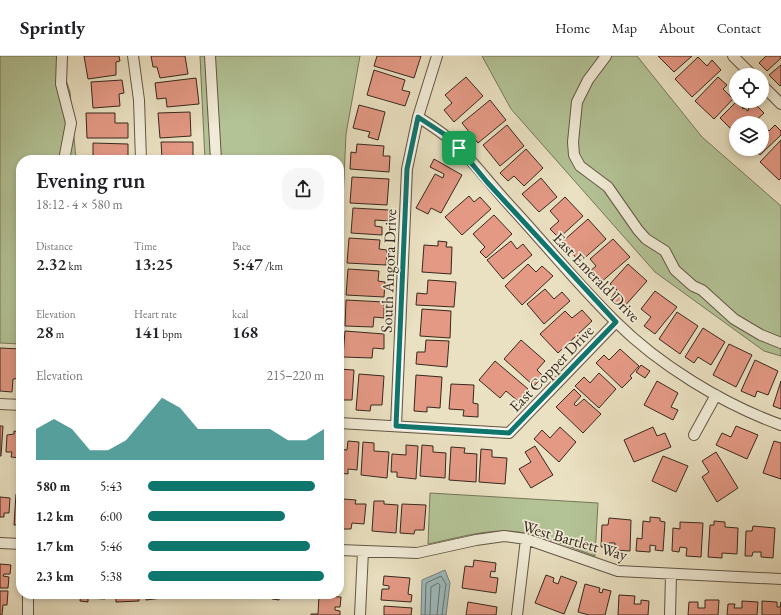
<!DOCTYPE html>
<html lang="en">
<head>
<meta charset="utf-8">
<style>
	:root { --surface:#fff; --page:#f6f6f6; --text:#202124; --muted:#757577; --line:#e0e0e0; --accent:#0f766e }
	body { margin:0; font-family:"EB Garamond",serif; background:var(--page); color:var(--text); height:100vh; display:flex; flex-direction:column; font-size:15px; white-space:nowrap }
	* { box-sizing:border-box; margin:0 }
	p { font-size:13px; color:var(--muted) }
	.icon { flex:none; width:22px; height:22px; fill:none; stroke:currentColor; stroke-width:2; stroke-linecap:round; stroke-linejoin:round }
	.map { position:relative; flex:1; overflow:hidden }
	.sheet { position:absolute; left:16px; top:99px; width:328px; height:444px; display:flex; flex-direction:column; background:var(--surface); border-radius:16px; box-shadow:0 2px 6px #0003 }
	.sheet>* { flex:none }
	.fabs { position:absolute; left:729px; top:12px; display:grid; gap:8px }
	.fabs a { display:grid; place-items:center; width:40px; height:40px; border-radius:50%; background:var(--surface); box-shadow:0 2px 6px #0003; font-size:20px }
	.pin { position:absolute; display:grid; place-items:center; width:34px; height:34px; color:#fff; margin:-17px; border-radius:8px; box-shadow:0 2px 6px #0006 }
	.round { display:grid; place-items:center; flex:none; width:42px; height:42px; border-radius:16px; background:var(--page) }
	.head { display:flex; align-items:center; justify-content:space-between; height:68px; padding:0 20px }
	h1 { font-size:22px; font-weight:600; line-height:30px }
	.metrics { display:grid; grid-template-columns:repeat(3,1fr); gap:6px; height:68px; padding:4px 20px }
	.metrics div { display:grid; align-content:center }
	.metrics b { font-size:17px; font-weight:600 }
	.metrics small { font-size:11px; font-weight:400 }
	.metrics p { font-size:11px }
	.chart { height:112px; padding:8px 20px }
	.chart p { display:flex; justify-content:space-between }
	.chart svg { width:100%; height:72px; margin-top:4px; fill:var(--accent); opacity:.7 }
	ul { padding:0 20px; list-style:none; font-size:13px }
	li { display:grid; grid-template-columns:64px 48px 1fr; align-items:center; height:30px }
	li i { height:10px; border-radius:5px; background:var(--accent) }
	header { display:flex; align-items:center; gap:24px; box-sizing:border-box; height:56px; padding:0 20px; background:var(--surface); border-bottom:1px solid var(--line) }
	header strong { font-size:19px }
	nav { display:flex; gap:22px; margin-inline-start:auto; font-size:14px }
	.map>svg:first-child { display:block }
	.green { fill:#b3c396; stroke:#76765a }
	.water { fill:#9dbbbe; stroke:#75807e }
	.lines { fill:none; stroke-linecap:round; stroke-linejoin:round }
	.shore { stroke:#6a726e; stroke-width:1 }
	.building { fill:#e49985; stroke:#38281d }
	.minor-casing { stroke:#645646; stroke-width:12 }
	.minor { stroke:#f1ecd7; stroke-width:10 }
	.route-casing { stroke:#fff; stroke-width:8 }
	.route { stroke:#0f766e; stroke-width:5 }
	.labels { text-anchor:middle; stroke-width:3.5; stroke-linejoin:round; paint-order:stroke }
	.street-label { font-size:16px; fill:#38281d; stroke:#f1ecd7 }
</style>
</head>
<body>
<header>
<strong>Sprintly</strong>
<nav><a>Home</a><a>Map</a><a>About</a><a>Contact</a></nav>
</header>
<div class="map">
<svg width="781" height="559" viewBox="0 0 781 559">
	<rect width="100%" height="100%" fill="#eae1c2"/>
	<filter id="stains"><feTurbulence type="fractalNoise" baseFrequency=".005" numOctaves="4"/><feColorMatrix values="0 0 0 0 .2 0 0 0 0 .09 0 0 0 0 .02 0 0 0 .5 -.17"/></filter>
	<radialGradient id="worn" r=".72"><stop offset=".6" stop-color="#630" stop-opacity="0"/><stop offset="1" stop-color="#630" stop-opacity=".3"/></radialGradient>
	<path class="green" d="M0 0H58L70 36 76 104H21V288L0 287Z
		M200 0H360L346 78 339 233V104H205Z
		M482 0H637L702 81 781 150V300L764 295 655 216 511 53Z
		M430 437 598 447 595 500C566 490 535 475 504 475 479 475 453 483 428 488Z"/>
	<path class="water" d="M445 514 450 527 446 559H421L422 524Z"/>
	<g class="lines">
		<path class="shore" d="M425 559 426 527 441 520 446 528 442 559
			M430 559 431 531 438 527 440 529 437 559"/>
	</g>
	<path class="building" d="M84 0H119L120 5 116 6V19L88 23Z
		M151 0H185L188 18 160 22 157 11H153Z
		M377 0H421L414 22 374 10Z
		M658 0H692L674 16Z
		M766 0H781V2L767 15 759 7Z
		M698 1 707 10 712 4 721 14 692 41 675 23Z
		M781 9V29L780 30 769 19Z
		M374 14 405 24 402 34 410 36 405 50 367 39Z
		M466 21 483 40 454 66 444 54 452 47 445 39Z
		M718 21 727 29 723 33 733 43 714 63 695 45Z
		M196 22 199 48 167 51 166 42 157 43 155 27Z
		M122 24 124 37 119 38 120 50 93 52 91 26Z
		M490 44 506 64 478 87 462 67Z
		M737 45H750L742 52 743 53 744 52 748 55 749 51 754 47 764 57 753 67H736V78L720 62Z
		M359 49 385 56 378 84 368 81 370 76 353 72Z
		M190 56 191 80 160 82 158 57Z
		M86 57H115V67H128V82H87Z
		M762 67 769 75 775 69 781 75V79L760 99 754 93H762Z
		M507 69 524 90 500 110 483 89Z
		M781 84V122L779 124 760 106Z
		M161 86H193V104H166V102H162Z
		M93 87 128 88V104H88L93 103Z
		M357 88 384 90 383 100H390L389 116 350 113 351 96 356 97Z
		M526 93 543 112 524 130 514 120 508 125 500 117Z
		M434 103 462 119 441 157 431 152 428 158 416 152 435 118 443 122 444 118 430 111Z
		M352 121 389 123 387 149 350 147Z
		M541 122 557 141 539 156 522 138Z
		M469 140 474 146 480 141 491 153 462 179 445 161Z
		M565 141 583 160 559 182 550 173 559 165 550 155Z
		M353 152 389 154 388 165 375 164V170L382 171V179L351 177Z
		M494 159 512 178 486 202 480 196 485 191 473 178Z
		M588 163 606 183 580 206 562 186Z
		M349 182 380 184 379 193 387 194 386 209 347 207Z
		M613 183 630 201 599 228 589 216 596 210 590 203Z
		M438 185 447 186 446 191H452L451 218 422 216 424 189 438 190Z
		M511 185 517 193 523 188 532 199 503 223 487 204Z
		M528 208 536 216 542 210 553 220 522 249 505 230Z
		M628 208 647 225 623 252 611 242 617 234 610 228Z
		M348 213 379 215 378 225 385 226 384 241 346 239Z
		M428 224 456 226 454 251 416 249 417 237 427 238Z
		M545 233 554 243 562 236 570 245 544 268 527 248Z
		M655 235 677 251 655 278 644 270 651 261 641 253Z
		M346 244 384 246V262L374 261 373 271 345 270Z
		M422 253 451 255 450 282 420 280Z
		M582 254 592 265 558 297 540 278 565 255 572 262Z
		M677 256 698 270 680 298 659 283Z
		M703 272 725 286 711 309 698 301 694 307 685 301Z
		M345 275 384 278V293L373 292 372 302 343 301Z
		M426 284 449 285 447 311 416 308 417 296H425Z
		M521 284 545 305 537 314 543 320 534 330 504 303Z
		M729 288 752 299 736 331 713 319Z
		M0 292 21 293V322L13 323 12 336 0 335Z
		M620 293 639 310 630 320 632 322 622 332 596 307 604 299 609 304Z
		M755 304 778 315 768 339 757 335 755 341 741 335Z
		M495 305 528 333 518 345 506 335 500 342 479 324Z
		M641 309 650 315 645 322 636 316Z
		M339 313 354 314 352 344H342V352H339Z
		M599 317 616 333 599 352 575 330 584 321 590 327Z
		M359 318 384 320 382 349H371L370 355 356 354Z
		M416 319 442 321 440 352 427 351V356L414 355Z
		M657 325 678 337 671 351 678 354 673 364 644 349Z
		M781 325V353L773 350Z
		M451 328 474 329 473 347 478 348V361L463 360 464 354 449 353Z
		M574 333 581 340 574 348 576 350 584 343 601 358 583 377 556 351Z
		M20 367 21 402 11 401 12 396H6L7 379 14 378V375L20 376Z
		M0 370H3L1 400H0Z
		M736 370 758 379 747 403 716 389 722 377 731 381Z
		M560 371 576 386 559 406 534 383 542 374 550 382Z
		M653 371 657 380 665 377 671 391 634 406 624 384Z
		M348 385 359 386 357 414 348 413V418L339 417V393L347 394Z
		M774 385 781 387V423L763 417Z
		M363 386 374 387V395L389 396 387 422 361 419Z
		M406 389 418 390 416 423 397 421V416H391L392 398 406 399Z
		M422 389 433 390V396L446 397 445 422 420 420Z
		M535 390 553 419 531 432 519 413 531 406 525 396Z
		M451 391 465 392 464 397 477 398 476 426 449 424Z
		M481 393 492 394V401L507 402 505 428 479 426Z
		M716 396 738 432 717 446 702 421 709 416 702 405Z
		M663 400 688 410 676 436 652 425Z
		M16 438H21V469H14Z
		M0 441 10 442 9 457H4V461H0Z
		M343 443 356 444 355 448H366L364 468 352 467 351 473H341Z
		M374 445H384V448L398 449 396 477 372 475Z
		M402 448 426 449 424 474H415L414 478 400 477Z
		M650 461 660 462V465L665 466 663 495 655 494 656 490 650 489V496L636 495 637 482 642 483 643 465 650 466Z
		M609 462 631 464 630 495 614 494 615 487H609V491H601L602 469H608Z
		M714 465 725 466V471L738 472 737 498 722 497V502L708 501 710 469H714Z
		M680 466 703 467 701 501 686 500 687 492 680 491 679 496 672 495 673 472 680 473Z
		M753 470 775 472 773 502 761 501V496H753L752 500H745L746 475H752Z
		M474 504 496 507 495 516 491 515 490 521 498 522 496 537 462 532 465 510 473 511Z
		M0 508 11 509 10 518H4L3 520 9 521 8 532H0Z
		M339 514H343L342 524H339Z
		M546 519 554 522 553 526 558 528 561 520 577 526 564 558 535 547Z
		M384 520 410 522 408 538 412 539 411 546 381 544 382 533H389V530L383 529Z
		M585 528 600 532 599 536 602 537 603 533 611 535 605 559H589L578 556Z
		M0 535H8L7 549H3L2 559H0Z
		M81 538H105V543L88 542V546L80 545Z
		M116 538H139V545L116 546Z
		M146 538H170V541L146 544Z
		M179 538H204V539L180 541Z
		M243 538H267V542L243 540Z
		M272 538H296L295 540 279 539V544L272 543Z
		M619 539 635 540 634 548H641V544L649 545 648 559H618Z
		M319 540 341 541 340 551H335V554L340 555V559H311V558H318Z
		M705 544H719L718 559H688L689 546H698V552H705Z
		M742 545 758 546 757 559H727L728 548H735L734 552H742Z
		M762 545 777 546V551H780L781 546V559H762Z
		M468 546 497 551 496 559H466Z
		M384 550 412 552 411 559H384Z"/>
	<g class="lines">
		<g class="minor-casing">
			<path id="minor" d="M62 0 61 28 71 67 64 104
				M133 0 139 44 141 104
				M210 0 216 104
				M606 0 588 24 577 46 573 86 574 99 580 110 608 131 638 174 646 183 665 195 675 214 693 230 702 234 734 263 761 279 781 287
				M733 0 752 19
				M762 29 781 48
				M418 61C432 70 447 79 459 92 478 111 494 133 513 153 547 190 579 230 615 265 659 309 723 348 781 369
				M0 348 21 349
				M339 367 509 377 616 266
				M396 370 407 113 418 61 437 0
				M694 379 716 339
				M0 487 21 488
				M339 494 417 497 476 484 504 480 526 483 618 515 781 523
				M28 559V538
				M360 559 363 495
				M517 559 526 483
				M670 559 671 519"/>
		</g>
		<use href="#minor" class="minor"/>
	</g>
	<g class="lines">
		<g class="route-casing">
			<path id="route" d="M418 61 444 78 459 92 487 126 616 266 509 377 396 370 407 113Z"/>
		</g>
		<use href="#route" class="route"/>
	</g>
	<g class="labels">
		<g class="street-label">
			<text transform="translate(388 215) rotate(-88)" y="6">South Angora Drive</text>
			<text transform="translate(597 221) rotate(46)" y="6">East Emerald Drive</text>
			<text transform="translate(551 312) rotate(-46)" y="6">East Copper Drive</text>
			<text transform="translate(575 484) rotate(16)" y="6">West Bartlett Way</text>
		</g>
	</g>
	<rect width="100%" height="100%" filter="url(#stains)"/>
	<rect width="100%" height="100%" fill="url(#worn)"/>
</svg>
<div class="fabs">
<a><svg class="icon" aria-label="locate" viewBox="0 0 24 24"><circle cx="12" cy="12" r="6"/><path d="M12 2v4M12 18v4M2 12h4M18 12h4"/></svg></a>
<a><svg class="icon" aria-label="layers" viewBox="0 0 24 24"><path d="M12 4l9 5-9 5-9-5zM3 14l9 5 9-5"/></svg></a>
</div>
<div class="pin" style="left:459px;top:92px;background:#1e9e55"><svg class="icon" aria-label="arrive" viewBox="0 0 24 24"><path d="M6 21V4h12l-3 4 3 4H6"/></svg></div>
<section class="sheet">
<div class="head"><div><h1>Evening run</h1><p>18:12 · 4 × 580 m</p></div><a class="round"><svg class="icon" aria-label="share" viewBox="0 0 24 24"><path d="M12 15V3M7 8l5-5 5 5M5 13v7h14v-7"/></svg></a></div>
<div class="metrics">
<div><p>Distance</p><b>2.32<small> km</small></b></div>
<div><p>Time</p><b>13:25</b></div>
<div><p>Pace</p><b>5:47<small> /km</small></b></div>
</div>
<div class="metrics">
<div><p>Elevation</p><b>28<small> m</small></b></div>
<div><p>Heart rate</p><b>141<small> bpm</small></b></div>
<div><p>kcal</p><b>168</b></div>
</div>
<div class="chart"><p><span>Elevation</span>215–220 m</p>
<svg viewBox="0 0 160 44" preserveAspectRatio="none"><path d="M0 44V25L10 19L20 25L30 38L40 38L50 32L60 19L70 6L80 12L90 25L100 25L110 25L120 25L130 25L140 32L150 32L160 25V44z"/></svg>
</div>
<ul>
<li><b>580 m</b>5:43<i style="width:95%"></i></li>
<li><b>1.2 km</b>6:00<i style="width:78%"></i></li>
<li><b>1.7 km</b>5:46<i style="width:92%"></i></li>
<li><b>2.3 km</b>5:38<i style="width:100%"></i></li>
</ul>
</section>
</div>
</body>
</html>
